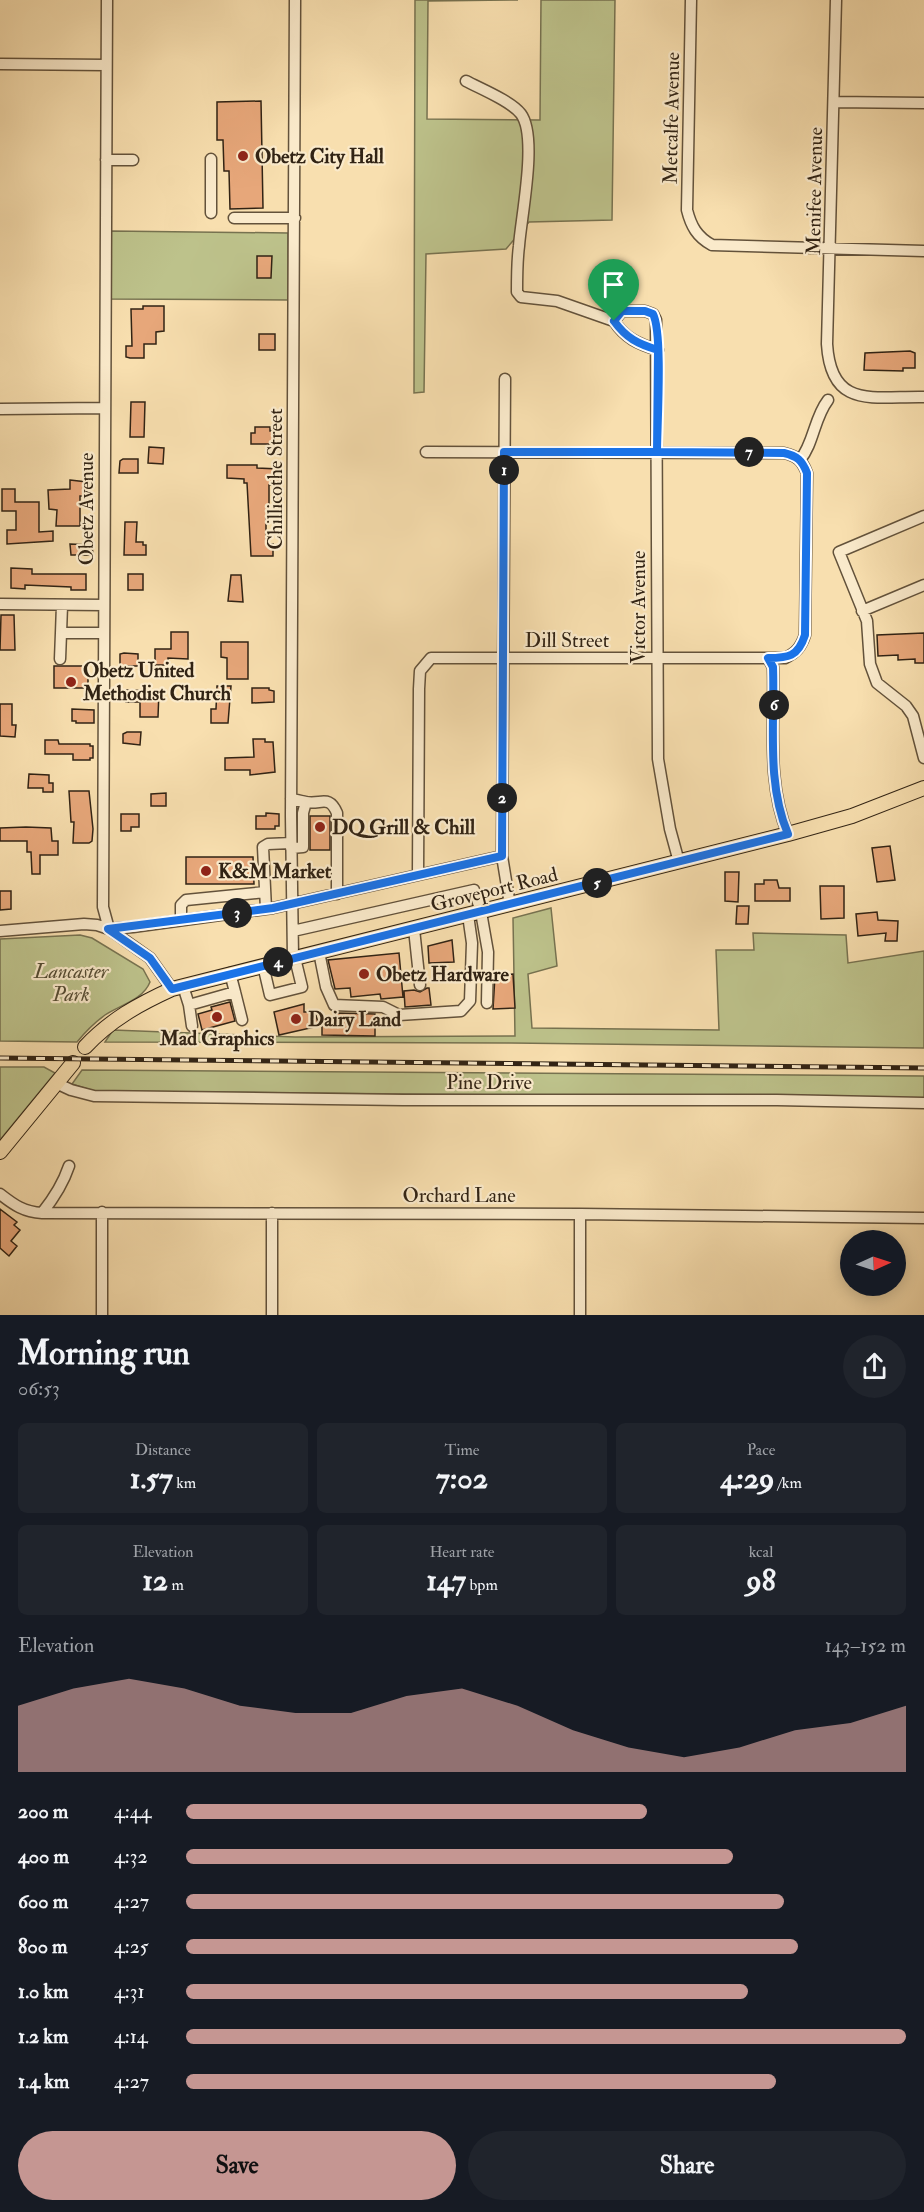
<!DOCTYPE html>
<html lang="en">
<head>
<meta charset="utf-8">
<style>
	:root { --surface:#171b24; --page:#20242c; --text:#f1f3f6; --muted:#9ea1a6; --accent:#c59692 }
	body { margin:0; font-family:"IM FELL Double Pica",serif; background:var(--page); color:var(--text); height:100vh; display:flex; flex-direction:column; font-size:22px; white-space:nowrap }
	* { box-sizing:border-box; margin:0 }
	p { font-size:20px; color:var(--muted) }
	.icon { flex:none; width:33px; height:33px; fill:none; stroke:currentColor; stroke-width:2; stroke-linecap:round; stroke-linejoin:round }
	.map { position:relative; height:1315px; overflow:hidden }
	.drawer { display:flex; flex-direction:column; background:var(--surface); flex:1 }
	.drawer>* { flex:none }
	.needle { width:39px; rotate:87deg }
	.fabs { position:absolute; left:840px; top:1230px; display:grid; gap:12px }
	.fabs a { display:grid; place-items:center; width:66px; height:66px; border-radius:50%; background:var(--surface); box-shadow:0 3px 15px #0003; font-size:30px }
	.pin { position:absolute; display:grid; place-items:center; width:51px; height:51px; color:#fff; margin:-62px -26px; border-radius:50% 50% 50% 0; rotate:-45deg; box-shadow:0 0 6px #0007 }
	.pin .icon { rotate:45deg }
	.km { position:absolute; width:30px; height:30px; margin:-15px; border-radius:50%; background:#222; color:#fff; font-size:16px; line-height:30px; text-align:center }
	.round { display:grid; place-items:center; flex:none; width:63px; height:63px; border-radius:32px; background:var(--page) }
	.head { display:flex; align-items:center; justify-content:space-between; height:102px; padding:0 18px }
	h1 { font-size:33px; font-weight:700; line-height:45px }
	.metrics { display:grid; grid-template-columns:repeat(3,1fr); gap:9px; height:102px; padding:6px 18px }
	.metrics div { display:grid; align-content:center; border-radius:9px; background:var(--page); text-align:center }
	.metrics b { font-size:30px; font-weight:700 }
	.metrics small { font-size:16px; font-weight:400 }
	.metrics p { font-size:16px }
	.chart { height:168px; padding:12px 18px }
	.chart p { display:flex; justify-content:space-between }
	.chart svg { width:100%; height:108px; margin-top:6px; fill:var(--accent); opacity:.7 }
	.button { display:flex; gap:12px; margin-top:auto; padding:12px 18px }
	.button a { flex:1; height:69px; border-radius:36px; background:var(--accent); color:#111; font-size:24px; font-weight:700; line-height:69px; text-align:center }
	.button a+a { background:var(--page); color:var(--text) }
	ul { padding:0 18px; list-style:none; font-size:20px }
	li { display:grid; grid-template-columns:96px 72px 1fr; align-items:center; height:45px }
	li i { height:15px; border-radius:8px; background:var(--accent) }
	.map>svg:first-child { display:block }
	.green { fill:#bdc28b; stroke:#777250; stroke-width:1.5 }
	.building { fill:#e7a77a; stroke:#312314; stroke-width:1.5 }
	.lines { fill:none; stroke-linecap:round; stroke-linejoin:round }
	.minor-casing { stroke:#63523b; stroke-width:13 }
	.major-casing { stroke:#312314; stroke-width:16 }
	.minor { stroke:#faeacb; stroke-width:10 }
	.major { stroke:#f8dfaf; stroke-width:14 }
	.rail-casing { stroke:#312314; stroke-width:5 }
	.rail { stroke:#faeacb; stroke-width:3; stroke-dasharray:9; stroke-linecap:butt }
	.route-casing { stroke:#fff; stroke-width:12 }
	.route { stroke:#1a73e8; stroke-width:8 }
	.poi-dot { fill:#8f2418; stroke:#faeacb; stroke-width:2 }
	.labels { text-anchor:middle; stroke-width:4.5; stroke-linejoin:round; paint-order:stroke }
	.street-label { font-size:20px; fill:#312314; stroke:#faeacb }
	.poi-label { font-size:20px; font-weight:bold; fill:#312314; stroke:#faeacb; text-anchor:start }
	.park-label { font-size:20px; font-style:italic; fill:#544b32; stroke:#faeacb }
</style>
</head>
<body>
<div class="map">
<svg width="924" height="1315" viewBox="0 0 924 1315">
	<rect width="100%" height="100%" fill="#f8dfaf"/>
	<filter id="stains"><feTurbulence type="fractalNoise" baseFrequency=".00333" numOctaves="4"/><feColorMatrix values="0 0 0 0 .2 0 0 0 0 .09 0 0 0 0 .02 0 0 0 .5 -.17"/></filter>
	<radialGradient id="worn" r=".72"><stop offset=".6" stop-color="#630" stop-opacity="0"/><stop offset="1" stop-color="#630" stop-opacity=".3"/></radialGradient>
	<path class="green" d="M415 0H518L428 1 427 119 540 120 541 0H615L612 220 529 222 506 249 426 254 424 392 414 393Z
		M111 231 288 233V300L111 299Z
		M551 908 557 966 528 974 532 1028 719 1030 716 950H754L753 933 846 935 848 963 924 951V1048L511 1043 105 1042 113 1030 295 1037 515 1036 513 918Z
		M80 935 92 938 143 969 150 982C143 1000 120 1005 105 1015 94 1023 86 1031 77 1042L0 1041V939Z
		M0 1067H44L55 1073 0 1140Z
		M82 1070 924 1076V1099L94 1091 72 1084Z"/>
	<path class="building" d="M261 101 263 208 230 209 229 171H224L223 140H217V102Z
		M257 256H272L271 278H257Z
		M143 306H164V331L156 332V344H144V358H130L126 357V346H132L131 309H143Z
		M259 334H275V350H259Z
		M910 351 915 353V368H903V371L864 370 865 353Z
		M131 402H145L144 437H130Z
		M255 427H270V431H274V444H251V433H255Z
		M149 447 164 448 163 464 148 463Z
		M123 459H138V473H119L120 461Z
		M227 465H257V468L279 469V485H269V516H266V544H273V556H251L247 483H244V479L227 478Z
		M70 480 87 482V496H80V526H56L57 510 49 509 48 490 70 489Z
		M2 489H15V502H39V532L53 531V541L7 544V530H16V511H2Z
		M125 522H137L136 542H143V545H146V555H124Z
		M70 544 92 545 93 555H71Z
		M11 568 32 569V574H86V590H71V587L25 585V589L11 588Z
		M128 574H143V590H128Z
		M231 575H241L243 602 228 601Z
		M1 615H14L15 650H0Z
		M171 632H188V659L168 658V665H155V649H171Z
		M924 633V663H915V659L898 660V655L878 656 877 635Z
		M221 642H248V679H227V658L221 657Z
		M124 653 138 654V666H120V654Z
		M54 666H88V688H54Z
		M217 686H231L228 723H211V709H216Z
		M252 688H269V690L274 691V702L252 703Z
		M126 690 159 691 158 717H140V702H126Z
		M0 704H12V725H16L15 737 0 736Z
		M72 709 94 710V723H76V721H72Z
		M127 732H141L140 745 123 743V734Z
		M253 739H265V742H273L275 772 250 775V770H225V758L254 757Z
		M45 740H58L59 744H90V746H93V758H90V760H73V754H45Z
		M29 774 49 775V783H53V792H43V788H28Z
		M69 791H89L93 829 92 841 89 843H73L74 822H71Z
		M166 793V806H151V794Z
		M266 813 279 814V826H275V829H256V816H266Z
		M121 814H139V827H131V831H121Z
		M310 816H330V850H310Z
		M26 827 51 828 52 841H58V855H40V874H32L31 852H27V841H0V828Z
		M890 846 895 880 877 882 872 848Z
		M186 857H253L254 884H186Z
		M725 872H739L738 902 725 901Z
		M764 880H777L779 888H790V901H755V884H764Z
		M820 886H844V918L821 919Z
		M0 891H11V909L0 910Z
		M737 906H749L748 924H736Z
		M877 912 878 920 898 921 897 941H885L886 933 858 936 856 914Z
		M452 940 454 962 429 963 428 946Z
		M399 953 403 997 381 999 380 994 351 997 350 988 335 989 328 960Z
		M513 974 515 1008 493 1009 495 976Z
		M427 988H429L431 1005 405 1007 404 991 414 990 420 992Z
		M230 1002 235 1021 202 1030 198 1014 212 1010 211 1007Z
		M304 1004V1012H315L319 1026 279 1035 274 1012Z
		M336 1013 375 1014V1036L322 1035V1024H336Z
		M0 1209 17 1222 14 1225 20 1230 11 1241 17 1246 9 1256 0 1248Z"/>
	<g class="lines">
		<g class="minor-casing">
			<path id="minor" d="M107 0 103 907 109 929 150 958 172 989
				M691 0 687 210C691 226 697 237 712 245L924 251
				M836 0 827 344C831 410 873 396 924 397
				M0 64 106 65
				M466 81C481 89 511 101 521 114 538 137 521 217 519 246 517 261 517 277 517 292L521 297 557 301 614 321 622 311H645L653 314 656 320 658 759 670 829 679 862
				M834 102 924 103
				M211 159V213
				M106 160H133
				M234 218H295
				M614 321C625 338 638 344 658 350
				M505 379 502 856 510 905
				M0 409 104 408
				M800 460C814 443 814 418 828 400
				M924 516 839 552 867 621 870 664 877 683 906 706 913 716 924 758
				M0 604 104 605
				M62 605 61 633H104
				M862 611 924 585
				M768 658 773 667C775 722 766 783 788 834
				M60 659 61 633
				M291 799C297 800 301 801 306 802 321 805 329 794 337 813V894
				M291 848 303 847V813L306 802
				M418 875 419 689 420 671 431 658H785C796 653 801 647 805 635L807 473C802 460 797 456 784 453L426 452
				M266 909 263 847 268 844 291 843
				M181 920V905L186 900 265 892
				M414 929 420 985
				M0 931 84 924 97 925 109 929 133 927 273 908 502 856
				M293 931 474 890 481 912 488 952 487 1003
				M319 952 326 987 334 1005 383 1007 399 1015 461 1011 470 1001 472 943 468 915
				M293 958 291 816 295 0
				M263 965 270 995 302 987 295 958
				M183 986 189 1005 235 992 230 973
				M235 992 242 1020
				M189 1005 192 1026
				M56 1083 71 1090 94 1096 403 1100H777L924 1103
				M0 1194C14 1205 24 1212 42 1213L580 1214 924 1218
				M42 1213C54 1198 63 1184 69 1166
				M272 1213V1315
				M580 1214V1315
				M102 1315V1212"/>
		</g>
		<g class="major-casing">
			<path id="major" d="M85 1047C110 1020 139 1004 172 989L788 834 852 816 924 788
				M0 1152 73 1063"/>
		</g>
		<use href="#minor" class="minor"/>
		<use href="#major" class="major"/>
		<g class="rail-casing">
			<path id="rail" d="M0 1058 924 1068"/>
		</g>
		<use href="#rail" class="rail"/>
	</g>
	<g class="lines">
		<g class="route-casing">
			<path id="route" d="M614 321C626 338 638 344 658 350L657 452H504L502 856 273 908 108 929 150 958 172 989 788 834C766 783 775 722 773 667L768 658C788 658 798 657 805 635L807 473C802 460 797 456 784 453L657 452C657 426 663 333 653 314L645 311H622L614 321"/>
		</g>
		<use href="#route" class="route"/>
	</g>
	<g class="poi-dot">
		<circle cx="243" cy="156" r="6"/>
		<circle cx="71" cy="682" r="6"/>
		<circle cx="320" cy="827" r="6"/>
		<circle cx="206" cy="871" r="6"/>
		<circle cx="364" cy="974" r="6"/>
		<circle cx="217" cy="1017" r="6"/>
		<circle cx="296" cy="1019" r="6"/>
	</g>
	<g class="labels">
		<g class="street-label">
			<text transform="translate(671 118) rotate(-89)" y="7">Metcalfe Avenue</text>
			<text transform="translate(814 191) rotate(-89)" y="7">Menifee Avenue</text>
			<text transform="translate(275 479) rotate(-90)" y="7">Chillicothe Street</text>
			<text transform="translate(86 509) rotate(-90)" y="7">Obetz Avenue</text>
			<text transform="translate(638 607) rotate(-90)" y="7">Victor Avenue</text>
			<text x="567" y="647">Dill Street</text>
			<text transform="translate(494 889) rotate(-14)" y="7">Groveport Road</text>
			<text x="489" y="1089">Pine Drive</text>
			<text x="459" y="1202">Orchard Lane</text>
		</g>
		<g class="poi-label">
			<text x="255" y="163">Obetz City Hall</text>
			<text x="83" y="677">Obetz United<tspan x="83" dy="23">Methodist Church</tspan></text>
			<text x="332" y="834">DQ Grill &amp; Chill</text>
			<text x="218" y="878">K&amp;M Market</text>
			<text x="376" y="981">Obetz Hardware</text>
			<text x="308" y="1026">Dairy Land</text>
			<text x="217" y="1045" text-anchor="middle">Mad Graphics</text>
		</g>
		<g class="park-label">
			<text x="71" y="978">Lancaster<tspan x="71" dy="23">Park</tspan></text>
		</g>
	</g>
	<rect width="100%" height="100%" filter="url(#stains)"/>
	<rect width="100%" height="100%" fill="url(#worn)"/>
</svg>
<div class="fabs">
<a><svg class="needle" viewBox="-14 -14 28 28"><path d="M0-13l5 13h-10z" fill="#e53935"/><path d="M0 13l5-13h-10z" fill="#9ea1a6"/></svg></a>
</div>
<div class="pin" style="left:614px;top:321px;background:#1e9e55"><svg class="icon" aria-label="arrive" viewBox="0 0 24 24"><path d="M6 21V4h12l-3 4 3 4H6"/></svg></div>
<b class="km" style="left:504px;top:470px">1</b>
<b class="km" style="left:502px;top:798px">2</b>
<b class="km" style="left:237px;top:913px">3</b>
<b class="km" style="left:278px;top:962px">4</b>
<b class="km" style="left:597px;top:883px">5</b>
<b class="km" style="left:774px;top:705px">6</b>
<b class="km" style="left:749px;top:452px">7</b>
</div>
<section class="drawer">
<div class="head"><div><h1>Morning run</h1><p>06:53</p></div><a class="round"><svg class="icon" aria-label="share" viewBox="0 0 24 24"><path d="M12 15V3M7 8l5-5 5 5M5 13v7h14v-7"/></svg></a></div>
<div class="metrics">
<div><p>Distance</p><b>1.57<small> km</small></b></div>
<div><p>Time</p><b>7:02</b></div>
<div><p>Pace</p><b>4:29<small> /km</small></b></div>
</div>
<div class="metrics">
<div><p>Elevation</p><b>12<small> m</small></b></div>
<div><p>Heart rate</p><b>147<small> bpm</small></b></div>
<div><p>kcal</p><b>98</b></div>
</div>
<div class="chart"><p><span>Elevation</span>143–152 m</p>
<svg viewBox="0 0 160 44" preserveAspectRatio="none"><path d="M0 44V17L10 10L20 6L30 10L40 17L50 20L60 20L70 13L80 10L90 17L100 27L110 34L120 38L130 34L140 27L150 24L160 17V44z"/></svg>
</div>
<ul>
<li><b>200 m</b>4:44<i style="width:64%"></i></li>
<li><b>400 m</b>4:32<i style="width:76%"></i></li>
<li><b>600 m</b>4:27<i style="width:83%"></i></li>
<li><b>800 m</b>4:25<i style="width:85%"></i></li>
<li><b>1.0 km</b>4:31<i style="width:78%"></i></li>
<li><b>1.2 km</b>4:14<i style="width:100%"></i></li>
<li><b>1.4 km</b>4:27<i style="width:82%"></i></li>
</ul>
<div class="button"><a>Save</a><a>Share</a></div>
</section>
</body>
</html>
